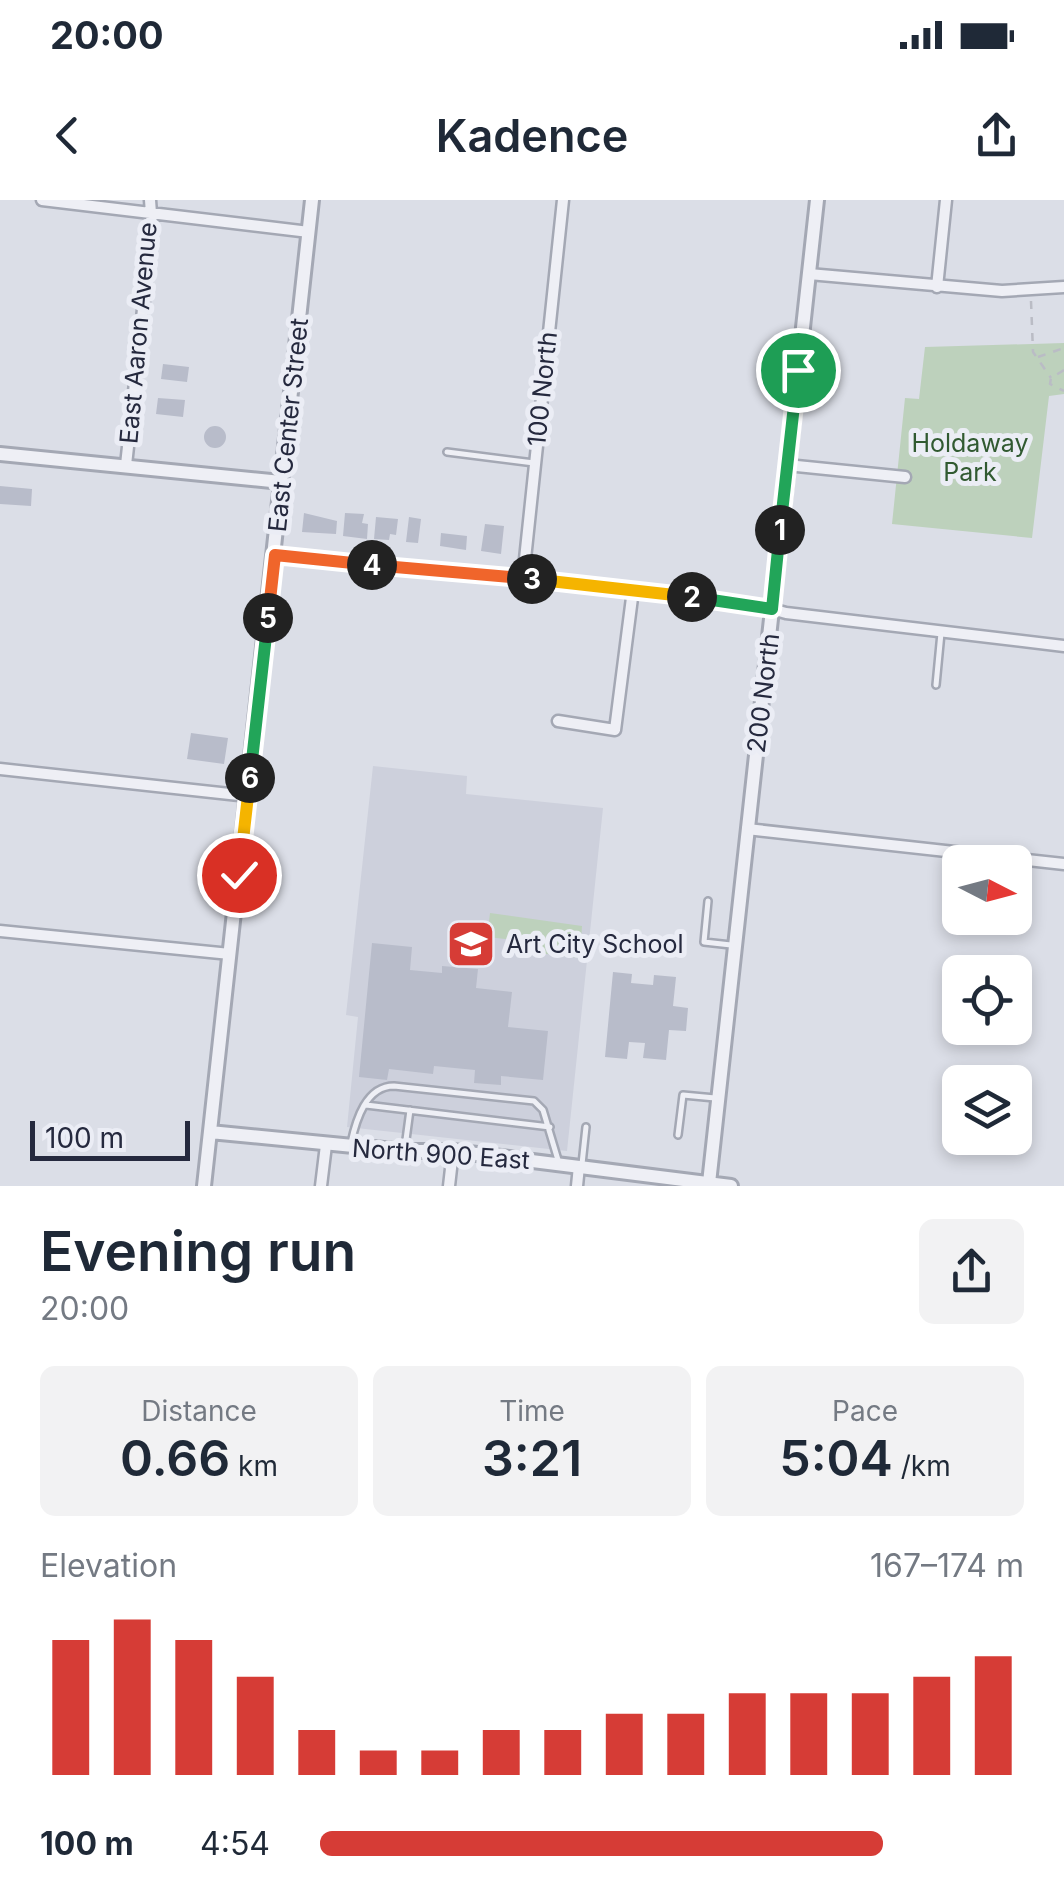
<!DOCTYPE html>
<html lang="en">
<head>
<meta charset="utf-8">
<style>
	:root { --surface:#fff; --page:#f2f2f3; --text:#1f2937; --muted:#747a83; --accent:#d63c36 }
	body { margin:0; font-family:Inter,sans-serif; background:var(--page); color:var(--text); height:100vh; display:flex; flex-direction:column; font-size:38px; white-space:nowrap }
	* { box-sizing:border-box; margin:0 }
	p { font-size:32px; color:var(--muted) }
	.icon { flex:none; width:55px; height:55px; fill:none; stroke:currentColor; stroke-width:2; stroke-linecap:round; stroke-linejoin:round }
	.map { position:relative; height:986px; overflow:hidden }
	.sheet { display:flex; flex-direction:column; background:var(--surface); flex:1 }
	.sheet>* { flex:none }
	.needle { width:65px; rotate:96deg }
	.fabs { position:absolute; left:942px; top:645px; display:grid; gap:20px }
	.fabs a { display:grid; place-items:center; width:90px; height:90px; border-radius:15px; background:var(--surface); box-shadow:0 5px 15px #0003; font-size:50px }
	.scale { position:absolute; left:30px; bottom:25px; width:160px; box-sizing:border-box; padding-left:10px; border:5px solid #25293e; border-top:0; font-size:28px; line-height:35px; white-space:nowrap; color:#25293e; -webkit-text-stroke:8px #ebedf5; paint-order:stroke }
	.pin { position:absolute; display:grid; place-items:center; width:85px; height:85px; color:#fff; margin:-42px; border:5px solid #fff; border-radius:50%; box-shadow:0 2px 10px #0007 }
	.km { position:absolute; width:50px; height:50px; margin:-25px; border-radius:50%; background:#222; color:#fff; font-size:28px; line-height:50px; text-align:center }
	.round { display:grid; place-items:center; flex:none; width:105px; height:105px; border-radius:15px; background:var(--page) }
	.overview { display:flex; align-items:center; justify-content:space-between; height:170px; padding:0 40px }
	h1 { font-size:55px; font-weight:600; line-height:75px }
	.stats { display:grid; grid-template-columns:repeat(3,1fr); gap:15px; height:170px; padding:10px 40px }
	.stats div { display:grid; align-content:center; border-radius:15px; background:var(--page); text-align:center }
	.stats b { font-size:50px; font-weight:600 }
	.stats small { font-size:28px; font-weight:400 }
	.stats p { font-size:28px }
	.chart { height:280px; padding:20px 40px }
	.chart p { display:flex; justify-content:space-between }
	.chart svg { width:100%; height:180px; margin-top:10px; stroke:var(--accent); stroke-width:6 }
	ul { padding:0 40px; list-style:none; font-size:32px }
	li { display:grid; grid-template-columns:160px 120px 1fr; align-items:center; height:75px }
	li i { height:25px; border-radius:12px; background:var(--accent) }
	.status { display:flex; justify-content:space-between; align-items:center; height:70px; padding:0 50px; background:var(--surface); direction:ltr }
	.status svg { height:28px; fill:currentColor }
	header { display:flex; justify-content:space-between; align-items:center; height:130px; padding:0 40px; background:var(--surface); font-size:45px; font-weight:600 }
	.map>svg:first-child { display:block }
	.built { fill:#cdd0dc }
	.green { fill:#bdd1bc }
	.building { fill:#b8bcca }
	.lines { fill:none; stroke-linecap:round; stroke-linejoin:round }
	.service-casing { stroke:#a4a8b4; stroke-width:10 }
	.minor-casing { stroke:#a4a8b4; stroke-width:15 }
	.tertiary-casing { stroke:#a4a8b4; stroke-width:18 }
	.path { stroke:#babcc5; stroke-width:2.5; stroke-dasharray:8 8; stroke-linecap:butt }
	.service { stroke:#eeeff5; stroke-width:5 }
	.minor { stroke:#eeeff5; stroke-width:10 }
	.tertiary { stroke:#eeeff5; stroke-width:12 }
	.split-1-casing { stroke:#fff; stroke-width:20 }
	.split-2-casing { stroke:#fff; stroke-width:20 }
	.split-3-casing { stroke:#fff; stroke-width:20 }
	.split-4-casing { stroke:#fff; stroke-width:20 }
	.split-5-casing { stroke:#fff; stroke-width:20 }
	.split-6-casing { stroke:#fff; stroke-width:20 }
	.split-7-casing { stroke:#fff; stroke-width:20 }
	.split-1 { stroke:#22a559; stroke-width:12 }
	.split-2 { stroke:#22a559; stroke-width:12 }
	.split-3 { stroke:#f5b400; stroke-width:12 }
	.split-4 { stroke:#f0652b; stroke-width:12 }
	.split-5 { stroke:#f0652b; stroke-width:12 }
	.split-6 { stroke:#22a559; stroke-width:12 }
	.split-7 { stroke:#f5b400; stroke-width:12 }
	.labels { text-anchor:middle; stroke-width:10; stroke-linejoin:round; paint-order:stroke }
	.street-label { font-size:25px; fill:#25293e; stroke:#ebedf5 }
	.park-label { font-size:25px; fill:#315a31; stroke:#ebedf5 }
	.poi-label { font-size:25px; fill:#25293e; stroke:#ebedf5; text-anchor:start }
</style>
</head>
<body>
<div class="status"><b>20:00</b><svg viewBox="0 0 49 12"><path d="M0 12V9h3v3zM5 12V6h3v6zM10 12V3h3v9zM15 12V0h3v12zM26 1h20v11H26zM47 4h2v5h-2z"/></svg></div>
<header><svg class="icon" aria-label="back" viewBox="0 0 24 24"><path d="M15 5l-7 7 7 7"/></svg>Kadence<svg class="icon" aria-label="share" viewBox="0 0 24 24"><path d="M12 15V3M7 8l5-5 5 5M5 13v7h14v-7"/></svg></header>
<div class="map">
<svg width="1064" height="986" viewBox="0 0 1064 986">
	<rect width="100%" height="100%" fill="#dbdee7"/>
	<path class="built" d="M373 566 467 576 466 594 603 608 567 951 347 927 358 817 346 815Z"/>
	<path class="green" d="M1064 143V194L1049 196 1032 338 892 324 905 198 919 199 925 147Z
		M490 713 582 726 580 758 513 750 514 740 487 737Z"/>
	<path class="building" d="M163 164 189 167 187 182 161 179Z
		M158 198 185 200 183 217 156 214Z
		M204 237a11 11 0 1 1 22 0a11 11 0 1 1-22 0Z
		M0 286 32 289 31 306 0 304Z
		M304 313 337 321 336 334 302 332Z
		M345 313 364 314 362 323 368 324 367 339 343 336Z
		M376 317 398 319 396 335 390 334 389 340 374 339Z
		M409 317 421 319 418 343 406 342Z
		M485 324 504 326 501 354 481 351Z
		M441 333 467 336 466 350 440 346Z
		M191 533 228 538 224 564 187 559Z
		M372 743 412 747 410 770 442 773V766L478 769 476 788 512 792 508 827 548 831 543 880 501 876V885L474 883 475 870 434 866 433 874 389 869 387 880 359 877Z
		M613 772 632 774 631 783 653 785 654 775 676 777 673 806 688 808 686 831 669 830 666 860 643 858 645 843 629 842 627 859 605 857Z"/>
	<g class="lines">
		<g class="service-casing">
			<path id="service" d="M447 252 534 263
				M936 485 941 433
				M708 701 704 742 731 745
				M366 905 550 927
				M678 935 683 895 715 898
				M351 943C356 920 366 886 394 886L534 901 543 910 558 960
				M405 947 410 910
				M582 964 586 927"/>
		</g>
		<g class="minor-casing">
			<path id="minor" d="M42 0 309 32
				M809 74 1002 91 1064 87
				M937 87 946 0
				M126 265 152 27 150 0
				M787 265 905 277
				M275 355 633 390 757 405 786 413 1064 446
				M523 378 563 0
				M558 521 615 530 633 390
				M0 569 248 596
				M747 629 1064 664
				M0 731 230 754
				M321 986 326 945
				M449 986 453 951
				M577 986 579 966"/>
		</g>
		<g class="tertiary-casing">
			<path id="tertiary" d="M0 254 281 282
				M210 932 404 951H453L731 986
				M709 983 817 0
				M204 986 312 0"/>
		</g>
		<path class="path" d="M1031 101 1033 152 1051 178
			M1038 157 1064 148
			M1064 170 1051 178 1050 184 1064 191"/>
		<use href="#service" class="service"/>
		<use href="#minor" class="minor"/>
		<use href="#tertiary" class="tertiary"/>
	</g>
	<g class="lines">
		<g class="split-1-casing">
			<path id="split-1" d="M780 330 798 170"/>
		</g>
		<g class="split-2-casing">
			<path id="split-2" d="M692 397 772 409 780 330"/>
		</g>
		<g class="split-3-casing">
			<path id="split-3" d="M532 379 692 397"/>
		</g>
		<g class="split-4-casing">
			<path id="split-4" d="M372 365 532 379"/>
		</g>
		<g class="split-5-casing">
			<path id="split-5" d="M268 418 275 355 372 365"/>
		</g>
		<g class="split-6-casing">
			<path id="split-6" d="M250 578 268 418"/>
		</g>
		<g class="split-7-casing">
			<path id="split-7" d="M239 675 250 578"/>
		</g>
		<use href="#split-1" class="split-1"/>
		<use href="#split-2" class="split-2"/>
		<use href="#split-3" class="split-3"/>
		<use href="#split-4" class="split-4"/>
		<use href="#split-5" class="split-5"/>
		<use href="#split-6" class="split-6"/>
		<use href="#split-7" class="split-7"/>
	</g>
	<defs>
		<g id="school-square" transform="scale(2.5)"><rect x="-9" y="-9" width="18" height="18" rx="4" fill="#d63c36" stroke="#ebedf5"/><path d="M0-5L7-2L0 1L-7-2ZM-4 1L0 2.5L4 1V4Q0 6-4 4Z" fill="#fff"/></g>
	</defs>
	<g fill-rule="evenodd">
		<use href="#school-square" x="471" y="744"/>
	</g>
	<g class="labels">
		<g class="street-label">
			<text transform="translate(138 133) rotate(-85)" y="9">East Aaron Avenue</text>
			<text transform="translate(542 189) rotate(-84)" y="9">100 North</text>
			<text transform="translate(288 225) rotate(-84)" y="9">East Center Street</text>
			<text transform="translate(763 493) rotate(-83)" y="9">200 North</text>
			<text transform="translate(441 954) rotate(4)" y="9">North 900 East</text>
		</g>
		<g class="park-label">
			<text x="970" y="252">Holdaway<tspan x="970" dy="29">Park</tspan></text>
		</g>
		<g class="poi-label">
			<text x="506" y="753">Art City School</text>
		</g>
	</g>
</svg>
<div class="fabs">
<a><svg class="needle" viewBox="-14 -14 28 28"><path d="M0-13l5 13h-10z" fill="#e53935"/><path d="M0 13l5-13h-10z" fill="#747a83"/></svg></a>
<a><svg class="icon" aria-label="locate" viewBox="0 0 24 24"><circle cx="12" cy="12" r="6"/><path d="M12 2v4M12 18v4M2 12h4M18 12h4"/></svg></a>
<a><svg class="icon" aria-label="layers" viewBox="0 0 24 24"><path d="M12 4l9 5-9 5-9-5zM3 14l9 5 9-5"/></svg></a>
</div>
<div class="scale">100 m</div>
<div class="pin" style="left:798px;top:170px;background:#1e9e55"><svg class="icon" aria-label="arrive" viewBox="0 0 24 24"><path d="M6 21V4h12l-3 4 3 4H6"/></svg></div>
<div class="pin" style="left:239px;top:675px;background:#d93025"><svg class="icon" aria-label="check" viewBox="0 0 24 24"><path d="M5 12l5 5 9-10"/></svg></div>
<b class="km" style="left:780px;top:330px">1</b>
<b class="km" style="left:692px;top:397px">2</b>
<b class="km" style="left:532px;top:379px">3</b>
<b class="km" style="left:372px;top:365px">4</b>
<b class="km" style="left:268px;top:418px">5</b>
<b class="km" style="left:250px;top:578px">6</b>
</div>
<section class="sheet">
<div class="overview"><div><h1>Evening run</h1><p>20:00</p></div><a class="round"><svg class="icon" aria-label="share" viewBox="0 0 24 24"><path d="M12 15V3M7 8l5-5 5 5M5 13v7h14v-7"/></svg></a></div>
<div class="stats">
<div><p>Distance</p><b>0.66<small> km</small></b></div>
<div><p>Time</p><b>3:21</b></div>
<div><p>Pace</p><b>5:04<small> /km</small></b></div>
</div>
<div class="chart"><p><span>Elevation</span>167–174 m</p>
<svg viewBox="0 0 160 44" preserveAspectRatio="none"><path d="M5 44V11M15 44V6M25 44V11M35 44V20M45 44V33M55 44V38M65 44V38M75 44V33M85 44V33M95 44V29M105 44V29M115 44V24M125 44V24M135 44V24M145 44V20M155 44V15"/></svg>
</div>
<ul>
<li><b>100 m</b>4:54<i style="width:80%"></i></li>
</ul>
</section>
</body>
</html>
